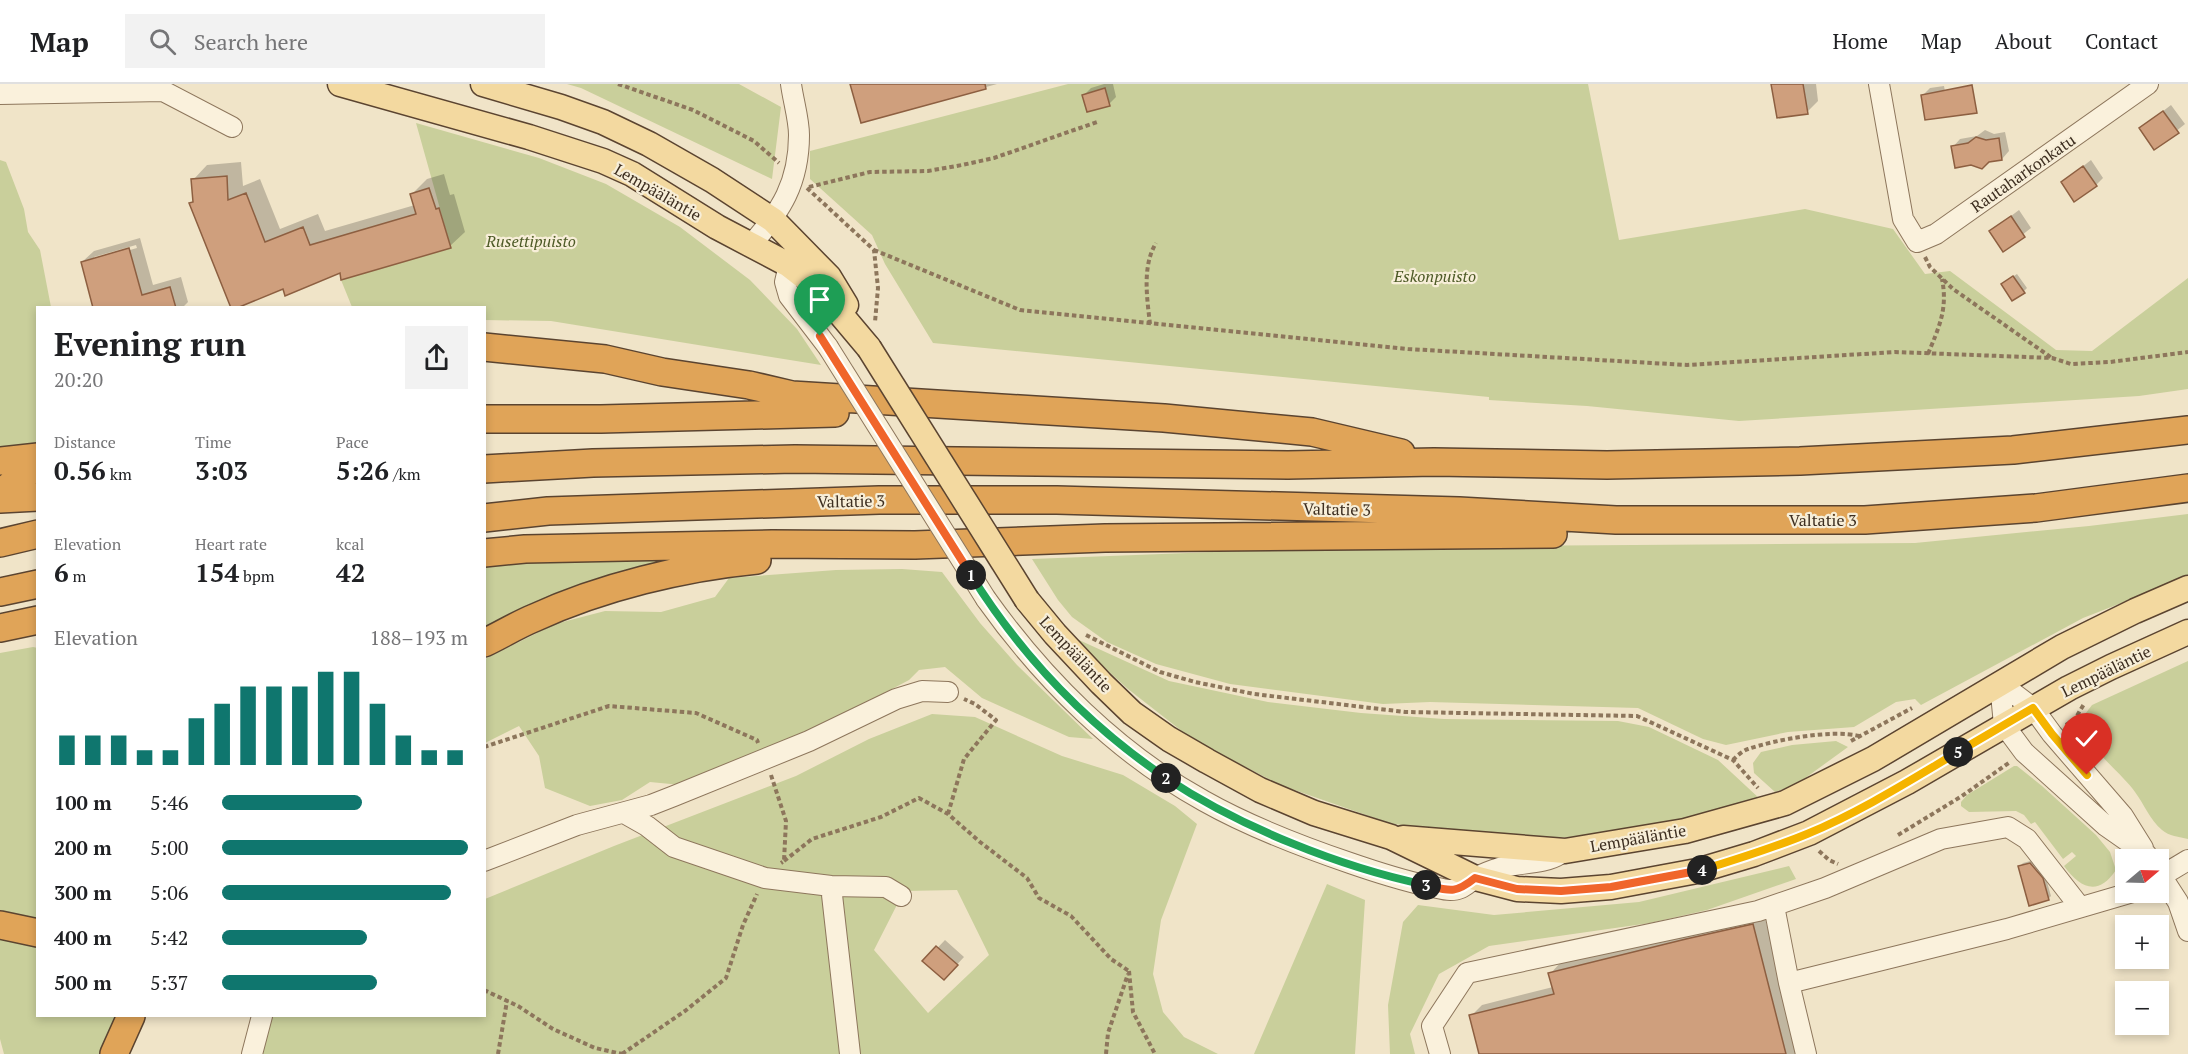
<!DOCTYPE html>
<html lang="en">
<head>
<meta charset="utf-8">
<style>
	:root { --surface:#fff; --page:#f2f2f2; --text:#202124; --muted:#757577; --line:#e0e0e0; --accent:#0f766e }
	body { margin:0; font-family:"PT Serif",serif; background:var(--page); color:var(--text); height:100vh; display:flex; flex-direction:column; font-size:22px; white-space:nowrap }
	* { box-sizing:border-box; margin:0 }
	p { font-size:20px; color:var(--muted) }
	.icon { flex:none; width:33px; height:33px; fill:none; stroke:currentColor; stroke-width:2; stroke-linecap:round; stroke-linejoin:round }
	.map { position:relative; flex:1; overflow:hidden }
	.drawer { position:absolute; left:36px; top:222px; width:450px; height:711px; display:flex; flex-direction:column; background:var(--surface); border-radius:0px; box-shadow:0 3px 9px #0003 }
	.drawer>* { flex:none }
	.needle { width:39px; rotate:71deg }
	.buttons { position:absolute; left:2115px; top:765px; display:grid; gap:12px }
	.buttons a { display:grid; place-items:center; width:54px; height:54px; border-radius:0px; background:var(--surface); box-shadow:0 3px 9px #0003; font-size:30px }
	.pin { position:absolute; display:grid; place-items:center; width:51px; height:51px; color:#fff; margin:-62px -26px; border-radius:50% 50% 50% 0; rotate:-45deg; box-shadow:0 0 6px #0007 }
	.pin .icon { rotate:45deg }
	.km { position:absolute; width:30px; height:30px; margin:-15px; border-radius:50%; background:#222; color:#fff; font-size:16px; line-height:30px; text-align:center }
	.round { display:grid; place-items:center; flex:none; width:63px; height:63px; border-radius:0px; background:var(--page) }
	.overview { display:flex; align-items:center; justify-content:space-between; height:102px; padding:0 18px }
	h1 { font-size:33px; font-weight:700; line-height:45px }
	.figures { display:grid; grid-template-columns:repeat(3,1fr); gap:9px; height:102px; padding:6px 18px }
	.figures div { display:grid; align-content:center }
	.figures b { font-size:26px; font-weight:700 }
	.figures small { font-size:16px; font-weight:400 }
	.figures p { font-size:16px }
	.chart { height:168px; padding:12px 18px }
	.chart p { display:flex; justify-content:space-between }
	.chart svg { width:100%; height:108px; margin-top:6px; stroke:var(--accent); stroke-width:6 }
	ul { padding:0 18px; list-style:none; font-size:20px }
	li { display:grid; grid-template-columns:96px 72px 1fr; align-items:center; height:45px }
	li i { height:15px; border-radius:8px; background:var(--accent) }
	header { display:flex; align-items:center; gap:36px; box-sizing:border-box; height:84px; padding:0 30px; background:var(--surface); border-bottom:2px solid var(--line) }
	header strong { font-size:28px }
	nav { display:flex; gap:33px; margin-inline-start:auto; font-size:21px }
	.search { width:420px; height:54px; background:var(--page); display:flex; align-items:center; gap:15px; box-sizing:border-box; padding:0 21px; border-radius:0px; color:var(--muted); font-size:22px }
	.map>svg:first-child { display:block }
	.green { fill:#c9cf9b; fill-rule:evenodd }
	.shadow { fill:#0003; fill-rule:evenodd }
	.building { fill:#cf9f7d; stroke:#8d5f41; stroke-width:1.5 }
	.lines { fill:none; stroke-linecap:round; stroke-linejoin:round }
	.minor-casing { stroke:#8d765c; stroke-width:22 }
	.major-casing { stroke:#5b4430; stroke-width:27 }
	.highway-casing { stroke:#5b4430; stroke-width:30 }
	.path { stroke:#8d765c; stroke-width:4; stroke-dasharray:4.5 3; stroke-linecap:butt }
	.minor { stroke:#faf1dc; stroke-width:20 }
	.major { stroke:#f3d9a0; stroke-width:24 }
	.highway { stroke:#e0a458; stroke-width:27 }
	.minor-bridge-casing { stroke:#8d765c; stroke-width:22; stroke-linecap:butt }
	.major-bridge-casing { stroke:#5b4430; stroke-width:27; stroke-linecap:butt }
	.minor-bridge { stroke:#faf1dc; stroke-width:20 }
	.major-bridge { stroke:#f3d9a0; stroke-width:24 }
	.split-1-casing { stroke:#fff; stroke-width:12 }
	.split-2-casing { stroke:#fff; stroke-width:12 }
	.split-3-casing { stroke:#fff; stroke-width:12 }
	.split-4-casing { stroke:#fff; stroke-width:12 }
	.split-5-casing { stroke:#fff; stroke-width:12 }
	.split-6-casing { stroke:#fff; stroke-width:12 }
	.split-1 { stroke:#f0652b; stroke-width:8 }
	.split-2 { stroke:#22a559; stroke-width:8 }
	.split-3 { stroke:#22a559; stroke-width:8 }
	.split-4 { stroke:#f0652b; stroke-width:8 }
	.split-5 { stroke:#f5b400; stroke-width:8 }
	.split-6 { stroke:#f5b400; stroke-width:8 }
	.labels { text-anchor:middle; stroke-width:4.5; stroke-linejoin:round; paint-order:stroke }
	.street-label { font-size:16px; fill:#3d2e20; stroke:#f7eed8 }
	.park-label { font-size:16px; font-style:italic; fill:#4d5a26; stroke:#f7eed8 }
</style>
</head>
<body>
<header>
<strong>Map</strong>
<div class="search"><svg class="icon" aria-label="search" viewBox="0 0 24 24"><circle cx="10" cy="10" r="6"/><path d="M15 15l6 6"/></svg>Search here</div>
<nav><a>Home</a><a>Map</a><a>About</a><a>Contact</a></nav>
</header>
<div class="map">
<svg width="2188" height="970" viewBox="0 0 2188 970">
	<rect width="100%" height="100%" fill="#f0e4c8"/>
	<path class="green" d="M567 0H739L781 23 772 95 581 4Z
		M1068 0H1588L1619 156 1805 125 1893 145 1925 190 1950 187 2056 266 2092 267 2188 194V305L2139 312 1739 337 1587 322 1489 316V313L933 259 885 180 872 151 810 95V67Z
		M416 39 539 74 606 100 680 143 750 196 797 245 821 281 551 237 485 236 484 224 352 223 341 196 451 164Z
		M0 76 6 78 24 125 28 148 40 166 51 223 38 224 37 361 0 364Z
		M2188 430V493L2083 534 1921 621 1915 615 1896 618 1854 643 1788 648 1726 661 1703 655 1638 624 1430 618 1383 620 1230 600 1156 580 1107 558 1072 533 1058 516 1032 475 1340 463 1915 459 2089 442Z
		M681 472 485 550V481Z
		M902 485 942 488 980 539 1017 581 1093 655 1069 653 982 614 945 583 919 586 909 596 845 630 681 701 650 698 622 716 590 722 545 704 539 672 519 642 485 659V575L555 540 605 527 661 528 715 513 729 494 836 486Z
		M1079 556 1169 597 1268 618 1361 629 1444 635 1618 637 1649 643 1718 676 1760 715 1701 737 1603 753 1480 754 1389 739 1280 701 1192 655 1128 605 1076 558Z
		M33 563 38 564 37 835 0 826V569Z
		M2188 577V755C2179 753 2169 752 2162 746 2150 736 2144 720 2135 708 2122 689 2087 664 2083 642 2081 633 2087 628 2092 621Z
		M932 630 975 633 1062 672 1123 691 1175 722 1197 740 1161 836 1153 890 1163 928 1184 953 1218 970H259L268 932H484L485 815 614 762 796 692 869 655ZM957 806 989 871 928 929 874 866 904 807Z
		M1836 657 1848 663 1797 700 1775 708 1754 689 1753 679 1761 668 1792 661Z
		M2014 682H2017L2042 702 2096 751 2110 768 2116 786C2098 813 2080 804 2064 782L2076 772 2072 768 2063 775 2035 738 2031 740 2024 731 2016 727 1969 728 1961 722V718L1967 711Z
		M1789 782 1796 795 1707 826 1650 839 1489 862 1439 890 1410 950 1415 970H1390L1388 921 1403 838 1418 821 1494 831 1639 818Z
		M1327 800 1365 816 1355 970H1254Z
		M0 854 30 862H37L38 932H122L107 970H4L0 955Z"/>
	<path class="shadow" d="M852 0H997L862 37Z
		M1104 0H1113L1116 13 1109 20 1084 11 1091 4Z
		M1773 0H1816L1818 17 1807 28Z
		M1944 2 1948 24 1923 11 1930 4Z
		M2171 21 2185 40 2155 64 2141 44Z
		M1985 46 1994 50 2005 48 2009 67 2002 75 1953 63 1960 55 1977 52Z
		M2091 76 2103 94 2096 101 2063 98Z
		M241 78 243 102 260 95 280 145 318 130 325 147 415 121 412 110 427 95 444 90 450 111 454 110 465 148 450 162 341 187 284 203 191 120 194 116 193 96 207 81Z
		M2019 126 2031 144 2003 166 1991 147Z
		M140 154 153 201 181 193 188 218 182 224H95L82 178 94 167ZM136 161 137 164 94 176V173Z
		M2017 190 2027 204 2024 207 2006 197Z
		M2034 776 2045 791 2051 812 2048 815 2020 782 2023 779Z
		M1764 830 1800 970H1480L1471 932 1482 921 1553 903 1550 890 1561 878Z
		M945 856 964 873 951 887 925 877Z"/>
	<path class="building" d="M850 0H985L986 5 861 39Z
		M1771 0H1803L1808 30 1777 34Z
		M1972 1 1977 29 1925 36 1921 11Z
		M1105 4 1110 22 1087 28 1082 11Z
		M2163 27 2179 49 2154 66 2139 44Z
		M1976 53 1986 56 1999 54 2002 76 1989 78 1982 85 1971 81 1955 84 1951 62 1968 59Z
		M2083 82 2097 102 2074 118 2061 98Z
		M227 92 228 116 246 109 265 158 303 143 310 161 416 130 410 110 429 104 436 125 439 124 451 164 341 196 340 189 285 212 283 205 237 224H231L189 119 193 118 191 95Z
		M2011 132 2025 153 2003 168 1989 147Z
		M129 164 142 211 170 203 176 224H93L81 178Z
		M2013 192 2025 209 2012 217 2001 200Z
		M2030 779 2043 794 2049 816 2029 822 2018 782Z
		M1753 840 1786 970H1479L1469 931 1554 910 1548 889 1686 855Z
		M936 862 958 881 944 896 922 877Z"/>
	<g class="lines">
		<g class="minor-casing">
			<path id="minor" d="M1879 0 1903 135 1917 158 1936 150 2148 0
				M0 10 163 7 232 43
				M751 161C781 127 799 99 799 51 799 35 793 16 791 0
				M789 181 785 198 789 212 828 263
				M986 515C1043 595 1117 669 1204 717 1250 743 1300 762 1350 779 1376 788 1401 796 1428 802 1435 803 1443 806 1450 806 1462 806 1465 801 1474 795 1481 790 1491 787 1499 784 1518 778 1543 781 1560 770
				M2000 599 2004 641 2024 668 2106 742 2146 770
				M2000 599 2033 624 2052 650 2123 732 2143 764
				M624 729 647 742 674 763 765 794 831 802 886 803 901 812
				M484 777 577 741 651 721 674 712 809 657 896 615 922 607 948 608
				M2158 787 2178 818 2188 847
				M2158 794 2188 776
				M831 802 850 970
				M1774 822 1789 899 1806 970
				M1789 899 2007 845 2133 808
				M252 970 262 932
				M1440 970 1432 942 1467 889 1758 827 1825 804 1941 755 2008 743 2027 755 2080 823"/>
		</g>
		<g class="major-casing">
			<path id="major" d="M340 0 529 53 603 77 632 90 717 143 789 181 807 195 832 220 869 264
				M483 0 561 23 603 38 649 60 712 96 773 136 829 193 846 221
				M1027 516 1055 550 1101 599 1132 629 1169 655 1207 677 1260 706 1314 729 1391 753 1475 794 1517 805 1561 807 1611 803 1697 787 1754 770 1809 749 1907 698 2069 604 2111 583 2188 548
				M1403 754 1565 767 1685 747 1785 719 1873 675 2062 563 2135 527 2188 504"/>
		</g>
		<g class="highway-casing">
			<path id="highway" d="M484 263 605 275 662 288 749 301 792 311 1164 334 1312 348 1401 369
				M484 335H601L835 329
				M0 377 38 373
				M484 385 593 379 795 375 1288 381 1434 378 1607 381 1800 377 2013 366 2188 346
				M0 409 38 381
				M0 415 38 413
				M484 434 548 427 879 416H1057L1459 427 1616 436H1865L2036 424 2188 404
				M0 459 38 450
				M484 469 525 465 772 460 915 461 1105 454 1553 450
				M0 508 38 500
				M0 544 38 536
				M484 559C501 551 517 541 534 534 601 503 684 483 757 476
				M0 841 38 849
				M114 970 131 932"/>
		</g>
		<path class="path" d="M618 0 693 26 754 57 779 79
			M809 103 870 88 928 87 962 81 994 74 1097 38
			M807 104 874 166 878 204 875 238
			M874 166 1020 226 1408 265 1687 281 1895 268 2052 274 2071 280 2110 278 2188 268
			M1925 173 1930 183 1953 205 2052 274
			M1150 240C1147 214 1142 182 1156 159
			M1928 270C1939 243 1948 225 1942 195
			M1086 551 1160 588 1195 598 1254 610 1405 628 1637 632 1733 676 1758 704
			M2066 641 2075 635 2084 620
			M1851 657 1912 624
			M484 663 609 622 696 629 757 656 758 659
			M1733 676C1737 672 1742 667 1748 665 1774 656 1833 645 1859 652
			M771 691 786 737 784 777 781 779
			M948 730 964 675 996 636 975 620 964 615
			M1898 751 1962 712 2010 678
			M1819 767 1829 776 1838 780
			M784 777 812 755 881 733 919 714 948 730 980 758 1027 794 1039 814 1071 832 1111 875 1129 887
			M1129 887 1133 928 1155 970
			M484 906 518 922 553 945 595 964 622 970
			M498 970 507 917
			M622 970 685 927 726 894 743 841 757 810
			M1106 970 1108 949 1128 890"/>
		<use href="#minor" class="minor"/>
		<use href="#major" class="major"/>
		<use href="#highway" class="highway"/>
		<g class="minor-bridge-casing">
			<path id="minor-bridge" d="M828 263 986 515"/>
		</g>
		<g class="major-bridge-casing">
			<path id="major-bridge" d="M869 264 1027 516"/>
		</g>
		<use href="#minor-bridge" class="minor-bridge"/>
		<use href="#major-bridge" class="major-bridge"/>
	</g>
	<g class="lines">
		<g class="split-1-casing">
			<path id="split-1" d="M820 252 971 491"/>
		</g>
		<g class="split-2-casing">
			<path id="split-2" d="M971 491C1021 571 1088 641 1166 694"/>
		</g>
		<g class="split-3-casing">
			<path id="split-3" d="M1166 694C1240 743 1340 783 1426 801"/>
		</g>
		<g class="split-4-casing">
			<path id="split-4" d="M1426 801C1450 807 1455 810 1475 794L1517 805 1561 807 1611 803 1702 786"/>
		</g>
		<g class="split-5-casing">
			<path id="split-5" d="M1702 786C1738 775 1773 764 1807 750 1860 728 1909 697 1958 668"/>
		</g>
		<g class="split-6-casing">
			<path id="split-6" d="M1958 668 2033 624 2052 650 2087 691"/>
		</g>
		<use href="#split-1" class="split-1"/>
		<use href="#split-2" class="split-2"/>
		<use href="#split-3" class="split-3"/>
		<use href="#split-4" class="split-4"/>
		<use href="#split-5" class="split-5"/>
		<use href="#split-6" class="split-6"/>
	</g>
	<g class="labels">
		<g class="street-label">
			<text transform="translate(2023 89) rotate(-35)" y="6">Rautaharkonkatu</text>
			<text transform="translate(658 108) rotate(30)" y="6">Lempääläntie</text>
			<text transform="translate(851 417) rotate(-1)" y="6">Valtatie 3</text>
			<text transform="translate(1337 425) rotate(1)" y="6">Valtatie 3</text>
			<text x="1823" y="442">Valtatie 3</text>
			<text transform="translate(1076 570) rotate(47)" y="6">Lempääläntie</text>
			<text transform="translate(2106 587) rotate(-26)" y="6">Lempääläntie</text>
			<text transform="translate(1638 754) rotate(-10)" y="6">Lempääläntie</text>
		</g>
		<g class="park-label">
			<text x="531" y="163">Rusettipuisto</text>
			<text x="1435" y="198">Eskonpuisto</text>
		</g>
	</g>
</svg>
<div class="buttons">
<a><svg class="needle" viewBox="-14 -14 28 28"><path d="M0-13l5 13h-10z" fill="#e53935"/><path d="M0 13l5-13h-10z" fill="#757577"/></svg></a>
<a>+</a>
<a>−</a>
</div>
<div class="pin" style="left:820px;top:252px;background:#1e9e55"><svg class="icon" aria-label="arrive" viewBox="0 0 24 24"><path d="M6 21V4h12l-3 4 3 4H6"/></svg></div>
<div class="pin" style="left:2087px;top:691px;background:#d93025"><svg class="icon" aria-label="check" viewBox="0 0 24 24"><path d="M5 12l5 5 9-10"/></svg></div>
<b class="km" style="left:971px;top:491px">1</b>
<b class="km" style="left:1166px;top:694px">2</b>
<b class="km" style="left:1426px;top:801px">3</b>
<b class="km" style="left:1702px;top:786px">4</b>
<b class="km" style="left:1958px;top:668px">5</b>
<section class="drawer">
<div class="overview"><div><h1>Evening run</h1><p>20:20</p></div><a class="round"><svg class="icon" aria-label="share" viewBox="0 0 24 24"><path d="M12 15V3M7 8l5-5 5 5M5 13v7h14v-7"/></svg></a></div>
<div class="figures">
<div><p>Distance</p><b>0.56<small> km</small></b></div>
<div><p>Time</p><b>3:03</b></div>
<div><p>Pace</p><b>5:26<small> /km</small></b></div>
</div>
<div class="figures">
<div><p>Elevation</p><b>6<small> m</small></b></div>
<div><p>Heart rate</p><b>154<small> bpm</small></b></div>
<div><p>kcal</p><b>42</b></div>
</div>
<div class="chart"><p><span>Elevation</span>188–193 m</p>
<svg viewBox="0 0 160 44" preserveAspectRatio="none"><path d="M5 44V32M15 44V32M25 44V32M35 44V38M45 44V38M55 44V25M65 44V19M75 44V12M85 44V12M95 44V12M105 44V6M115 44V6M125 44V19M135 44V32M145 44V38M155 44V38"/></svg>
</div>
<ul>
<li><b>100 m</b>5:46<i style="width:57%"></i></li>
<li><b>200 m</b>5:00<i style="width:100%"></i></li>
<li><b>300 m</b>5:06<i style="width:93%"></i></li>
<li><b>400 m</b>5:42<i style="width:59%"></i></li>
<li><b>500 m</b>5:37<i style="width:63%"></i></li>
</ul>
</section>
</div>
</body>
</html>
